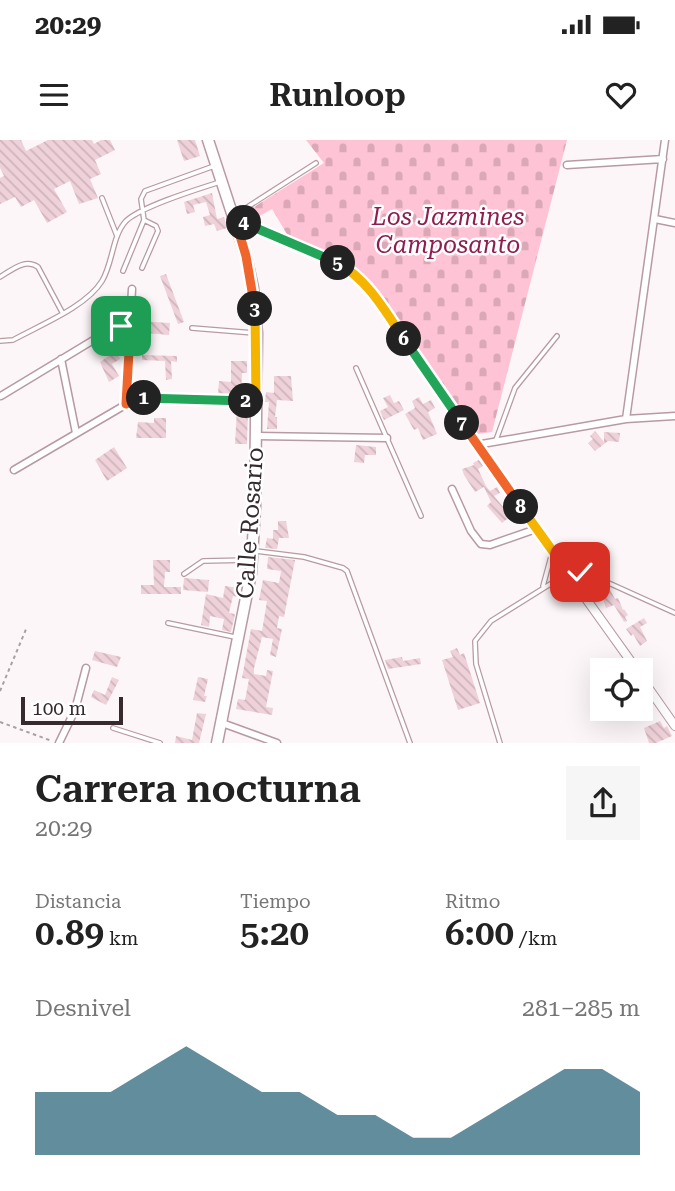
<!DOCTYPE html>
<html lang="es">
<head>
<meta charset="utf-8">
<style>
	:root { --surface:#fff; --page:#f6f6f6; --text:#222; --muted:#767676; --accent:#215d75 }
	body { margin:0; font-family:"Roboto Serif",serif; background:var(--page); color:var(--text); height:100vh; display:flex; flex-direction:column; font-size:26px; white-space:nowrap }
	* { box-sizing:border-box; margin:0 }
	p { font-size:23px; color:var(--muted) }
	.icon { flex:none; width:38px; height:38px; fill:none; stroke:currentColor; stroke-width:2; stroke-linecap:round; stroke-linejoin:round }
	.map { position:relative; height:603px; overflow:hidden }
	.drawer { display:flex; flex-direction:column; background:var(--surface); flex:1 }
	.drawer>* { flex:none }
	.buttons { position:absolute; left:590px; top:518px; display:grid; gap:14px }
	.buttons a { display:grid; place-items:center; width:63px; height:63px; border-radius:0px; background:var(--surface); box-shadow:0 7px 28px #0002; font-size:35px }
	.scale { position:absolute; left:21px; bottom:18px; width:102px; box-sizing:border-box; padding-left:7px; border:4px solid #362a2e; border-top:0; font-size:19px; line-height:24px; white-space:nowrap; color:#362a2e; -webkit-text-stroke:5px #fff; paint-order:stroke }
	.pin { position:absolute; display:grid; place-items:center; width:60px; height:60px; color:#fff; margin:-30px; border-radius:14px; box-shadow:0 4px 10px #0006 }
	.km { position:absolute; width:35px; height:35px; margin:-18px; border-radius:50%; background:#222; color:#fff; font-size:19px; line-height:35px; text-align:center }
	.round { display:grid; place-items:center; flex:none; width:74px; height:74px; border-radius:0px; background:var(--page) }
	.summary { display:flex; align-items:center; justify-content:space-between; height:119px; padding:0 35px }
	h1 { font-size:38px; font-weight:600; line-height:52px }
	.figures { display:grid; grid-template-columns:repeat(3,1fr); gap:10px; height:119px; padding:7px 35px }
	.figures div { display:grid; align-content:center }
	.figures b { font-size:35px; font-weight:600 }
	.figures small { font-size:19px; font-weight:400 }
	.figures p { font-size:19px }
	.chart { height:196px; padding:14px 35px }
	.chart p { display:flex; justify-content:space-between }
	.chart svg { width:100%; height:126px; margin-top:7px; fill:var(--accent); opacity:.7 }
	.status { display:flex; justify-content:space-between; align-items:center; height:49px; padding:0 35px; background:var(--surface); direction:ltr }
	.status svg { height:19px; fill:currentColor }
	header { display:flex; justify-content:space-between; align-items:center; height:91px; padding:0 35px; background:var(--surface); font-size:32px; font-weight:600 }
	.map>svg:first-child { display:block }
	.cemetery { fill:url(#cemetery-stones) }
	.building { fill:url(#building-back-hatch) }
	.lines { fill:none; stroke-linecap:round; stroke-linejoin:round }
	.service-casing { stroke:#b79ba2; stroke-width:6 }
	.minor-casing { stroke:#b79ba2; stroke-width:9 }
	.tertiary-casing { stroke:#b79ba2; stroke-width:10 }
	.primary-casing { stroke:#b79ba2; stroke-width:13 }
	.path { stroke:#a9a0a3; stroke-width:2; stroke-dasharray:3.5 3.5; stroke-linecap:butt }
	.service { stroke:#fff; stroke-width:3.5 }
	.minor { stroke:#fff; stroke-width:6 }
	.tertiary { stroke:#fff; stroke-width:8 }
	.primary { stroke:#fff; stroke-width:10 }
	.split-1-casing { stroke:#fff; stroke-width:14 }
	.split-2-casing { stroke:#fff; stroke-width:14 }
	.split-3-casing { stroke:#fff; stroke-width:14 }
	.split-4-casing { stroke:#fff; stroke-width:14 }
	.split-5-casing { stroke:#fff; stroke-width:14 }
	.split-6-casing { stroke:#fff; stroke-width:14 }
	.split-7-casing { stroke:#fff; stroke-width:14 }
	.split-8-casing { stroke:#fff; stroke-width:14 }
	.split-9-casing { stroke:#fff; stroke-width:14 }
	.split-1 { stroke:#f0652b; stroke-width:9 }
	.split-2 { stroke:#22a559; stroke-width:9 }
	.split-3 { stroke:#f5b400; stroke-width:9 }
	.split-4 { stroke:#f0652b; stroke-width:9 }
	.split-5 { stroke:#22a559; stroke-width:9 }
	.split-6 { stroke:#f5b400; stroke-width:9 }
	.split-7 { stroke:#22a559; stroke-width:9 }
	.split-8 { stroke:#f0652b; stroke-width:9 }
	.split-9 { stroke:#f5b400; stroke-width:9 }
	.labels { text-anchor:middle; stroke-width:5; stroke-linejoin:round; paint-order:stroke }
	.park-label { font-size:24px; font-style:italic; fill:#8e1e4f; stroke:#fff }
	.street-label { font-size:24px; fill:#362a2e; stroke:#fff }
</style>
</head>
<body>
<div class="status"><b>20:29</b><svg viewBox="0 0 49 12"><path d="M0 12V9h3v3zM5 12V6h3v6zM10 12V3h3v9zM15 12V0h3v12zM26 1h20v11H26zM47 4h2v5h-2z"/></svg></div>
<header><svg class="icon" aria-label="menu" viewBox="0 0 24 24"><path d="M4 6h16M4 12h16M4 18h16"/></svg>Runloop<svg class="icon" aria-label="heart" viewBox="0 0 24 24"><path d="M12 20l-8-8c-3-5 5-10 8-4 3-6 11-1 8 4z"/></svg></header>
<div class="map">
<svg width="675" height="603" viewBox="0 0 675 603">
	<defs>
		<pattern id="cemetery-stones" width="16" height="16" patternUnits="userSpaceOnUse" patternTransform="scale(1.75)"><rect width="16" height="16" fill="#fec3d4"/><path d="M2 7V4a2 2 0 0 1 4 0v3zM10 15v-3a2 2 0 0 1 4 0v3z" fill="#daa8b6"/></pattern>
		<pattern id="building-back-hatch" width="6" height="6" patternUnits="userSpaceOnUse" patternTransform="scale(1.75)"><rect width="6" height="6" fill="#efd1d9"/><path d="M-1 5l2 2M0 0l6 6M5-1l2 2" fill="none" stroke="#ceb4bb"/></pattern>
	</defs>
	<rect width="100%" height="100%" fill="#fdf6f8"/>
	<path class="cemetery" d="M306 0H567L492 292 477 294 372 142 347 121 288 96 272 69 252 80 246 72 324 23Z"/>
	<path class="building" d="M0 0H21L26 11 48 0H92L94 4 101 0H110L115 10 95 20 101 34 90 39 98 58 79 64 70 41 54 49 67 72 47 83 34 60 21 67 15 57 0 64V38L4 36 0 28Z
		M177 0H195L200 16 184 21Z
		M212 53 217 79 224 77 227 88 217 91 214 84 205 86 203 77 210 75 206 62 193 65 195 72 187 74 184 62Z
		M166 134 184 182 178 184 160 136Z
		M136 181 170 183 169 195 135 192Z
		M116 211 120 219 112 224 119 236 109 242 100 222Z
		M142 215 177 216V222L171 221 172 239 166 240 165 221 142 220Z
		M231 221H247V233H242L241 255 218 254 219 241 231 242Z
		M274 236H291L293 261 277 260 275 277H277V289H267L269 262H265L266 252 274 253Z
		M390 255 394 263 399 261 404 270 384 280 380 271 388 267 383 258Z
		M419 257 423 264 431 260 435 268 428 272 437 294 423 300 418 288 414 290 405 274 415 268 412 261Z
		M237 268 248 269 247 304H235Z
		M154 278H166V298H136L138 282 154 283Z
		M595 291 604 302V292L620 293 619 302 608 301 595 311 588 303 593 299 590 296Z
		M356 305 376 307V315H365L364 323 354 322Z
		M114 307 127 328 107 341 95 320Z
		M479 320 483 326 478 329 486 346 490 351 497 347 500 353 494 356 511 376 502 383 487 366 491 362 484 347 475 352 464 335 462 329 474 325 473 323Z
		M278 381H286L289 398H279L277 409 265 408 267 398 273 399V390H278Z
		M268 417 295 420 284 477 279 476 277 488 282 489 276 517 270 515 273 499 262 497 254 528V534L266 536 267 530 273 531 266 567 273 568 272 575 236 569 238 559 245 560 249 539 242 538 251 489 262 491 267 461 259 460 263 440 279 443 281 431 267 429Z
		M153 420H170V432H165L164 447H181V454H141V445H154Z
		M184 438 209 440 208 452 183 450Z
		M225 446 239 448 237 457 233 456 229 473 235 474 231 492 222 490 224 479 210 476 209 487 201 485 206 454 223 458Z
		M604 446 609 448 615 459 618 458 623 470 624 469 628 475 625 477 627 481 624 482 614 465 606 468 602 456 600 458 596 451Z
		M644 478 647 483 640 487 647 501 640 506 633 494 631 496 626 489Z
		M457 508 460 515 464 513 480 563 458 570 442 520 453 517 450 511Z
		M95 511 121 517 117 527 92 520Z
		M402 517 403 521 420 518 421 524 388 529 385 520Z
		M112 537 119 540 106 565 91 557 94 550 105 555Z
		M198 537 208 539 204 556H207L205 562 193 560Z
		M197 573 206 574 199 603H175L176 596 192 600Z
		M660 581 664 588 667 586 672 596 656 603H649L644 588Z"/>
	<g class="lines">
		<g class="service-casing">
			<path id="service" d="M102 58 117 96
				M235 75 316 23
				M142 128 158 91 156 86 144 80
				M123 131 144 80 141 59 145 51 214 26
				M0 137C12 130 25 118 38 127L62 172
				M192 188 254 193
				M0 201 13 200C40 185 86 167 102 141 113 123 112 96 126 81 142 66 198 49 220 42
				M356 228 421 376
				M496 300 515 248 557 196
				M256 411 304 417 343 428 347 431 410 603
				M569 432 591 435 675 473
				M184 434 203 421 251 420
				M543 446 552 413
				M168 483 235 497
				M113 588 160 603
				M500 603 476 524 475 501 491 481 568 433"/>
		</g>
		<g class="minor-casing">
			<path id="minor" d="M567 25 663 19
				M655 79 675 83
				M61 219 76 293
				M1 256 110 190 125 187 130 194
				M126 263 132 149
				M626 279 665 0
				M256 296 387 298
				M476 305 626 279 675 276
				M14 330 137 258 256 261
				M452 349 471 391 481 404 490 405 536 389
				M222 583 277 603
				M59 603 75 570 86 528"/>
		</g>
		<g class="tertiary-casing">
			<path id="tertiary" d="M235 79 339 124 368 146 476 305 637 530
				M640 536 675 586"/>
		</g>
		<g class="primary-casing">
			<path id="primary" d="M208 0 246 116 253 148 257 193 255 368 251 433 217 603"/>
		</g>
		<path class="path" d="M0 551 27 487
			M0 582 52 601"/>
		<use href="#service" class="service"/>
		<use href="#minor" class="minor"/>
		<use href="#tertiary" class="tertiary"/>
		<use href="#primary" class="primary"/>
	</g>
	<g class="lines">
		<g class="split-1-casing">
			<path id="split-1" d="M121 186 125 187 130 194 126 264 137 258H144"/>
		</g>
		<g class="split-2-casing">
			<path id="split-2" d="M144 258 246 261"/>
		</g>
		<g class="split-3-casing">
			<path id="split-3" d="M246 261H256L255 169"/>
		</g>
		<g class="split-4-casing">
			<path id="split-4" d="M244 83 235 79 246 116 255 169"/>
		</g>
		<g class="split-5-casing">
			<path id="split-5" d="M244 83 338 123"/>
		</g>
		<g class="split-6-casing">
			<path id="split-6" d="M338 123C368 140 385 171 404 199"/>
		</g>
		<g class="split-7-casing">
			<path id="split-7" d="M404 199 462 283"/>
		</g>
		<g class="split-8-casing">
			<path id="split-8" d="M462 283 521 367"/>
		</g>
		<g class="split-9-casing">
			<path id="split-9" d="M521 367 567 431 580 432"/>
		</g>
		<use href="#split-1" class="split-1"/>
		<use href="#split-2" class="split-2"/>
		<use href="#split-3" class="split-3"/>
		<use href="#split-4" class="split-4"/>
		<use href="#split-5" class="split-5"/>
		<use href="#split-6" class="split-6"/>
		<use href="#split-7" class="split-7"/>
		<use href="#split-8" class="split-8"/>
		<use href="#split-9" class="split-9"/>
	</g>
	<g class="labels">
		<g class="park-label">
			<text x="448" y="85">Los Jazmines<tspan x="448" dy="28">Camposanto</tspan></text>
		</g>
		<g class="street-label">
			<text transform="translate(250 383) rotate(-86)" y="8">Calle Rosario</text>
		</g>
	</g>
</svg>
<div class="buttons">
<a><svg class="icon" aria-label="locate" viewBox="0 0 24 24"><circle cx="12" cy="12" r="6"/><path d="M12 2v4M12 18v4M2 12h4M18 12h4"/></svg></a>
</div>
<div class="scale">100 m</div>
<div class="pin" style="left:121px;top:186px;background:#1e9e55"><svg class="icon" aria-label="arrive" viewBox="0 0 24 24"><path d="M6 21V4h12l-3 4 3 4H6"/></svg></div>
<div class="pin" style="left:580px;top:432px;background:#d93025"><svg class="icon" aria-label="check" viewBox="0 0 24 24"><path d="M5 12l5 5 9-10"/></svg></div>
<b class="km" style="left:144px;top:258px">1</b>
<b class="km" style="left:246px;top:261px">2</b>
<b class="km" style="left:255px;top:169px">3</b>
<b class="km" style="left:244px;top:83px">4</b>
<b class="km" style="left:338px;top:123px">5</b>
<b class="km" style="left:404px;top:199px">6</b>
<b class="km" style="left:462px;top:283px">7</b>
<b class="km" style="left:521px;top:367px">8</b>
</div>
<section class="drawer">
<div class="summary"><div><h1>Carrera nocturna</h1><p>20:29</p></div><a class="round"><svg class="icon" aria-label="share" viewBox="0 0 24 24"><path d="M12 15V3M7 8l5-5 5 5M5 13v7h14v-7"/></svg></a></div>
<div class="figures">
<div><p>Distancia</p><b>0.89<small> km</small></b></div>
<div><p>Tiempo</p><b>5:20</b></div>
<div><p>Ritmo</p><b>6:00<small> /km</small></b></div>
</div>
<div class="chart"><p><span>Desnivel</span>281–285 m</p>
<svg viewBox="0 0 160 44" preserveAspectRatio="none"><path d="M0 44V22L10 22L20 22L30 14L40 6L50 14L60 22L70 22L80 30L90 30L100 38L110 38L120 30L130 22L140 14L150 14L160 22V44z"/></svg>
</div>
</section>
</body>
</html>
